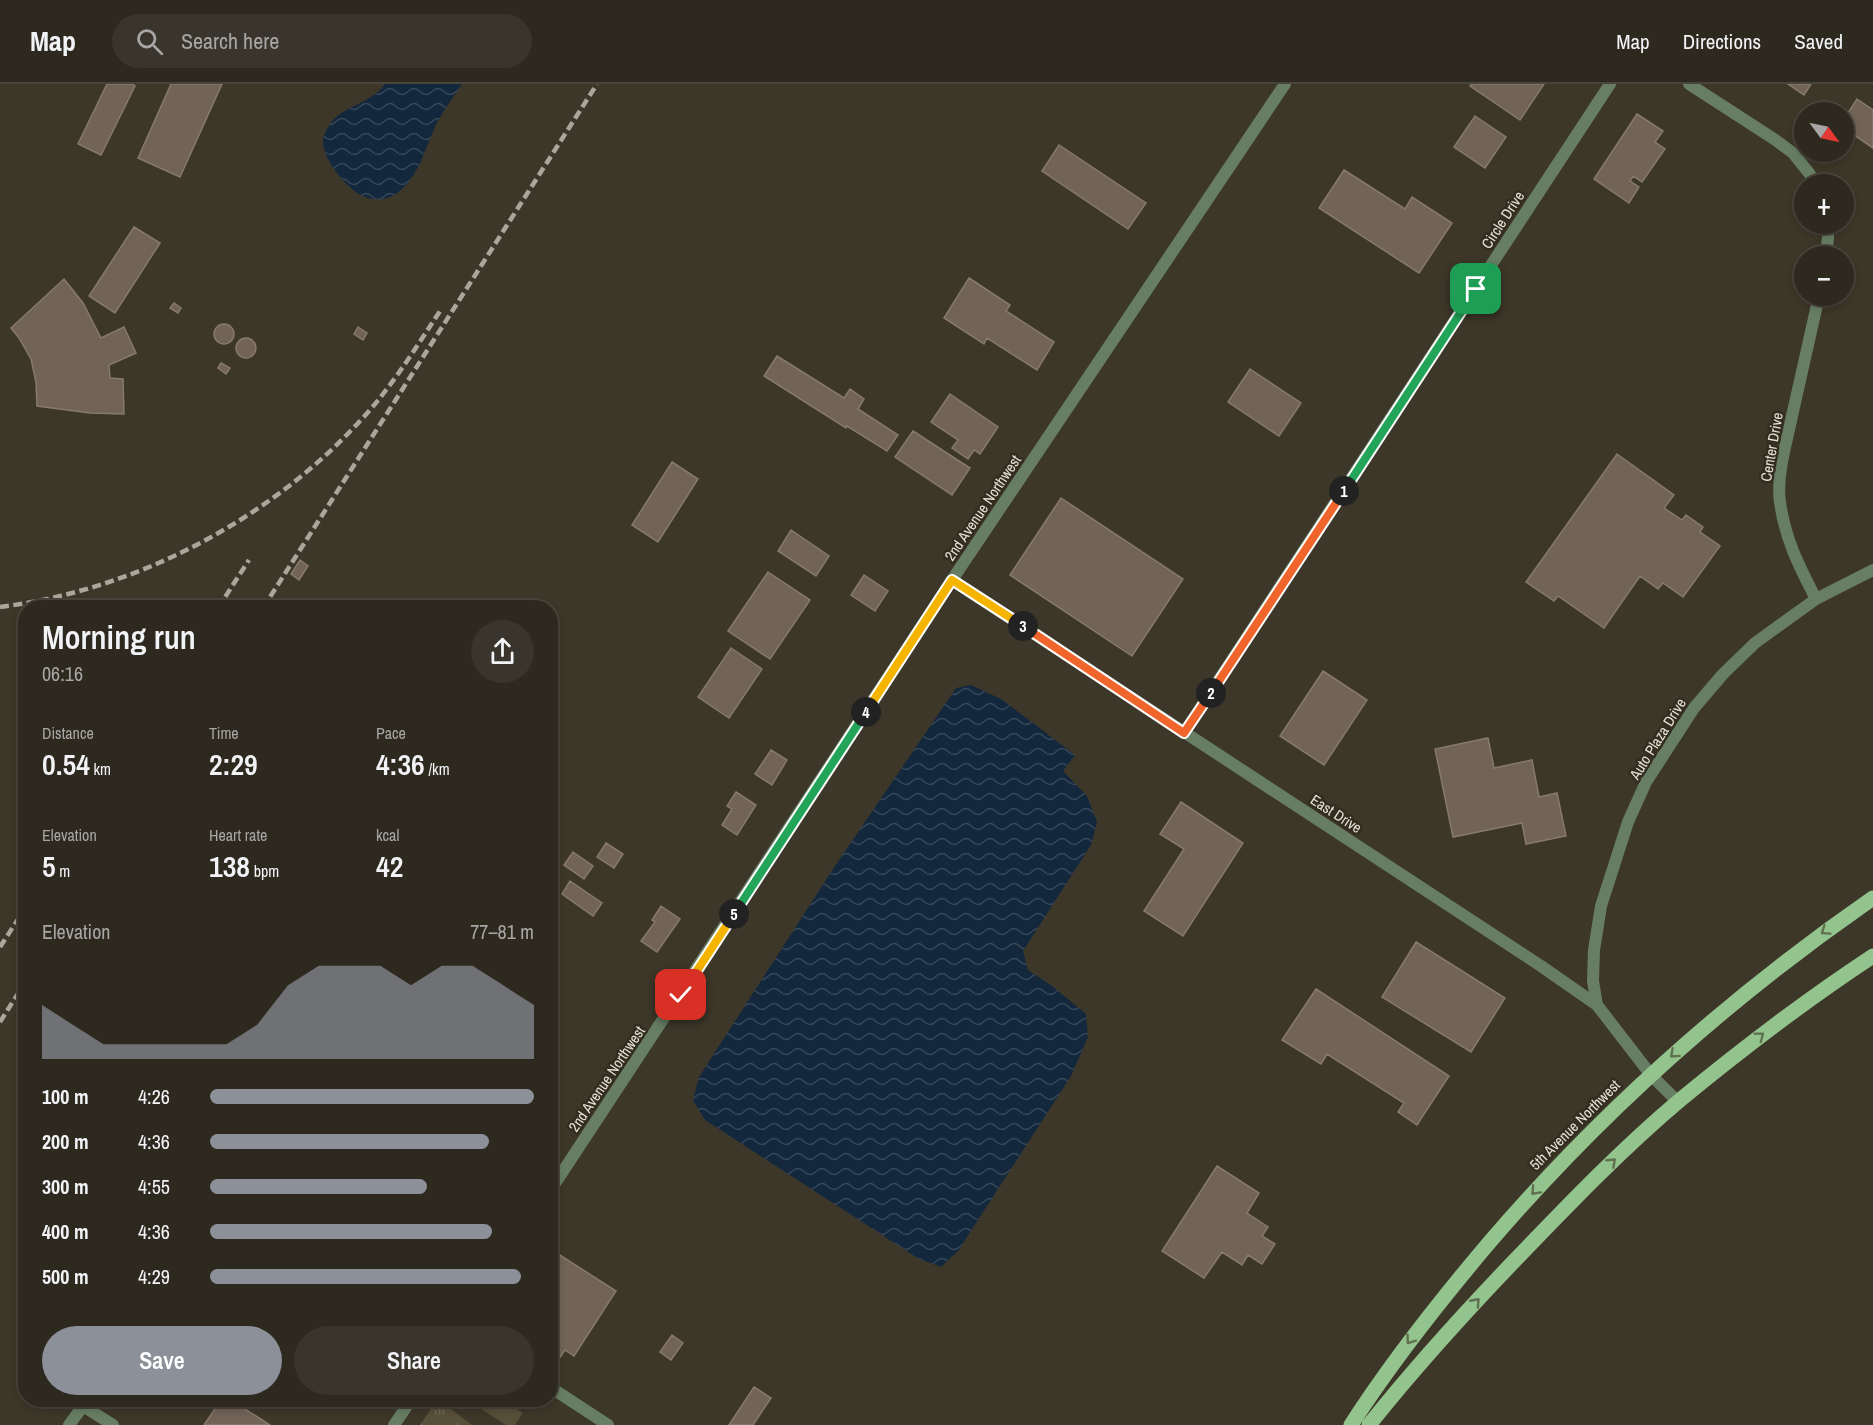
<!DOCTYPE html>
<html lang="en">
<head>
<meta charset="utf-8">
<style>
	:root { --surface:#2e291f; --page:#3a352c; --text:#f1f3f6; --muted:#a7a6a4; --line:#49453d; --accent:#8c9099 }
	body { margin:0; font-family:"Archivo Narrow",sans-serif; background:var(--page); color:var(--text); height:100vh; display:flex; flex-direction:column; font-size:22px; white-space:nowrap }
	* { box-sizing:border-box; margin:0 }
	p { font-size:20px; color:var(--muted) }
	.icon { flex:none; width:33px; height:33px; fill:none; stroke:currentColor; stroke-width:2; stroke-linecap:round; stroke-linejoin:round }
	.map { position:relative; flex:1; overflow:hidden }
	.sheet { position:absolute; left:18px; top:516px; width:540px; height:807px; display:flex; flex-direction:column; background:var(--surface); border-radius:24px; box-shadow:0 3px 9px #0003,0 0 0 2px var(--line) }
	.sheet>* { flex:none }
	.needle { width:39px; rotate:123deg }
	.tools { position:absolute; left:1794px; top:18px; display:grid; gap:12px }
	.tools a { display:grid; place-items:center; width:60px; height:60px; border-radius:50%; background:var(--surface); box-shadow:0 3px 9px #0003,0 0 0 2px var(--line); font-size:30px }
	.pin { position:absolute; display:grid; place-items:center; width:51px; height:51px; color:#fff; margin:-26px; border-radius:12px; box-shadow:0 3px 9px #0006 }
	.km { position:absolute; width:30px; height:30px; margin:-15px; border-radius:50%; background:#222; color:#fff; font-size:16px; line-height:30px; text-align:center }
	.round { display:grid; place-items:center; flex:none; width:63px; height:63px; border-radius:32px; background:var(--page) }
	.headline { display:flex; align-items:center; justify-content:space-between; height:102px; padding:0 24px }
	h1 { font-size:33px; font-weight:600; line-height:45px }
	.metrics { display:grid; grid-template-columns:repeat(3,1fr); gap:9px; height:102px; padding:6px 24px }
	.metrics div { display:grid; align-content:center }
	.metrics b { font-size:30px; font-weight:600 }
	.metrics small { font-size:16px; font-weight:400 }
	.metrics p { font-size:16px }
	.chart { height:168px; padding:12px 24px }
	.chart p { display:flex; justify-content:space-between }
	.chart svg { width:100%; height:108px; margin-top:6px; fill:var(--accent); opacity:.7 }
	.button { display:flex; gap:12px; margin-top:auto; padding:12px 24px }
	.button a { flex:1; height:69px; border-radius:36px; background:var(--accent); color:#fff; font-size:24px; font-weight:600; line-height:69px; text-align:center }
	.button a+a { background:var(--page); color:var(--text) }
	ul { padding:0 24px; list-style:none; font-size:20px }
	li { display:grid; grid-template-columns:96px 72px 1fr; align-items:center; height:45px }
	li i { height:15px; border-radius:8px; background:var(--accent) }
	header { display:flex; align-items:center; gap:36px; box-sizing:border-box; height:84px; padding:0 30px; background:var(--surface); border-bottom:2px solid var(--line) }
	header strong { font-size:28px }
	nav { display:flex; gap:33px; margin-inline-start:auto; font-size:21px }
	.search { width:420px; height:54px; background:var(--page); display:flex; align-items:center; gap:15px; box-sizing:border-box; padding:0 21px; border-radius:33px; color:var(--muted); font-size:22px }
	.map>svg:first-child { display:block }
	.grass { fill:#584f39 }
	.park { fill:url(#park-tufts) }
	.water { fill:url(#water-waves) }
	.building { fill:#716358; stroke:#88796d; stroke-width:1.5 }
	.lines { fill:none; stroke-linecap:round; stroke-linejoin:round }
	.minor { stroke:#677e64; stroke-width:12 }
	.primary { stroke:#94c48d; stroke-width:15 }
	.rail { stroke:#aba69c; stroke-width:4.5; stroke-dasharray:9 4.5; stroke-linecap:butt }
	.oneway { stroke:#5f7150 }
	.split-1-casing { stroke:#fff; stroke-width:12 }
	.split-2-casing { stroke:#fff; stroke-width:12 }
	.split-3-casing { stroke:#fff; stroke-width:12 }
	.split-4-casing { stroke:#fff; stroke-width:12 }
	.split-5-casing { stroke:#fff; stroke-width:12 }
	.split-6-casing { stroke:#fff; stroke-width:12 }
	.split-1 { stroke:#22a559; stroke-width:8 }
	.split-2 { stroke:#f0652b; stroke-width:8 }
	.split-3 { stroke:#f0652b; stroke-width:8 }
	.split-4 { stroke:#f5b400; stroke-width:8 }
	.split-5 { stroke:#22a559; stroke-width:8 }
	.split-6 { stroke:#f5b400; stroke-width:8 }
	.labels { text-anchor:middle; stroke-width:5; stroke-linejoin:round; paint-order:stroke }
	.street-label { font-size:15px; fill:#e5e1d8; stroke:#332d1f }
</style>
</head>
<body>
<header>
<strong>Map</strong>
<div class="search"><svg class="icon" aria-label="search" viewBox="0 0 24 24"><circle cx="10" cy="10" r="6"/><path d="M15 15l6 6"/></svg>Search here</div>
<nav><a>Map</a><a>Directions</a><a>Saved</a></nav>
</header>
<div class="map">
<svg width="1873" height="1341" viewBox="0 0 1873 1341">
	<defs>
		<pattern id="park-tufts" width="24" height="20" patternUnits="userSpaceOnUse" patternTransform="scale(1.5)"><rect width="24" height="20" fill="#584f39"/><path d="M3 7l-1-3M5 7V3M7 7l1-3M15 17l-1-3M17 17v-4M19 17l1-3" fill="none" stroke="#706855"/></pattern>
		<pattern id="water-waves" width="16" height="10" patternUnits="userSpaceOnUse" patternTransform="scale(1.5)"><rect width="16" height="10" fill="#13283d"/><path d="M0 5q4-4 8 0t8 0" fill="none" stroke="#354758"/></pattern>
	</defs>
	<rect width="100%" height="100%" fill="#3d3729"/>
	<path class="grass" d="M479 1316H502L523 1329 515 1341H506L475 1321Z"/>
	<path class="park" d="M437 1316H439L472 1341H420Z"/>
	<path class="water" d="M385 0H462C453 14 442 28 435 43 424 67 419 93 396 110 388 116 375 117 365 113 348 107 322 75 323 57 323 52 327 44 330 40 342 22 371 20 385 0Z
		M971 601 1001 615 1075 671 1063 687 1087 712 1097 738 1091 761 1023 867 1028 886 1052 902 1086 930 1088 953 1071 992 958 1167 941 1183 919 1175 705 1036 693 1016 699 993 831 788 956 604Z"/>
	<path class="building" d="M107 0H132L135 2 101 71 78 60Z
		M171 0H222L180 93 138 74Z
		M1471 0H1544L1520 36 1470 2Z
		M1788 0H1811L1804 11Z
		M1857 15 1873 26V64L1844 44V35Z
		M1637 30 1663 47 1655 58 1665 65 1642 98 1633 92 1630 97 1639 103 1629 119 1594 95Z
		M1475 32 1506 53 1485 84 1454 63Z
		M1059 61 1146 119 1128 145 1042 87Z
		M1344 86 1405 125 1412 113 1452 139 1419 189 1319 124Z
		M134 143 160 159 115 229 89 212Z
		M969 194 1010 221 1006 227 1054 258 1037 286 987 254 984 260 944 234Z
		M64 195 83 219 101 254 124 243 136 269 109 281 110 294 123 295 124 330 90 329 37 322 36 298 31 275 19 254 11 244Z
		M174 219 181 224 178 229 170 224Z
		M214 250a10 10 0 1 1 20 0a10 10 0 1 1-20 0Z
		M358 243 367 249 363 256 354 250Z
		M236 264a10 10 0 1 1 20 0a10 10 0 1 1-20 0Z
		M777 272 844 314 850 305 864 315 858 325 898 351 887 367 847 342 846 344 764 292Z
		M221 279 230 284 226 290 218 284Z
		M1250 285 1301 319 1279 352 1228 318Z
		M950 310 998 343 980 370 974 366 968 375 952 364 958 356 931 338Z
		M913 347 970 384 952 411 895 373Z
		M1617 370 1674 411 1664 424 1682 436 1686 431 1703 443 1700 448 1720 462 1683 513 1663 499 1658 505 1640 492 1604 544 1558 512 1554 517 1526 498Z
		M672 378 698 395 658 458 632 441Z
		M1061 414 1183 495 1132 572 1010 491Z
		M791 446 829 472 816 492 778 467Z
		M300 476 308 482 299 496 291 490Z
		M768 488 810 516 770 575 728 547Z
		M864 491 888 507 875 527 851 511Z
		M731 564 762 585 729 634 698 613Z
		M1323 587 1367 616 1324 681 1280 652Z
		M1488 654 1494 684 1532 676 1539 713 1557 709 1566 752 1526 760 1522 739 1453 753 1435 665Z
		M771 666 787 676 772 701 755 690Z
		M736 708 756 721 737 751 722 741 732 725 727 722Z
		M1181 718 1243 759 1183 852 1144 827 1184 765 1160 750Z
		M606 759 623 770 614 784 597 773Z
		M573 768 593 782 584 795 564 781Z
		M570 797 602 819 593 832 562 810Z
		M661 822 680 835 657 868 641 857 655 838 652 836Z
		M1416 858 1505 914 1471 968 1382 913Z
		M1316 905 1449 992 1417 1041 1398 1028 1404 1019 1327 970 1321 980 1282 956Z
		M1217 1082 1259 1109 1247 1129 1268 1143 1262 1152 1275 1160 1262 1180 1248 1171 1242 1181 1222 1168 1204 1194 1162 1167Z
		M555 1168 616 1207 574 1272 565 1266 556 1279 550 1276V1175Z
		M672 1251 683 1259 671 1276 660 1268Z
		M754 1303 771 1314 753 1341H729Z
		M221 1316H231L270 1341H204Z"/>
	<g class="lines">
		<path class="minor" d="M1689 0 1774 55 1793 69 1809 89 1816 100
			M1826 172 1828 153 1827 140
			M952 496 1541 882 1597 921 1651 991 1678 1018
			M1816 515C1799 482 1785 455 1780 418 1776 392 1787 357 1792 332 1801 292 1810 252 1819 212
			M1184 649 1610 0
			M1597 921 1593 897 1594 866 1601 822 1628 738 1646 698 1694 624 1723 590 1755 559 1816 515 1873 486
			M550 1107 952 496 1285 0
			M550 1303 608 1341
			M69 1341 83 1322 113 1341
			M394 1341 411 1316"/>
		<path class="primary" d="M1351 1341C1392 1277 1439 1218 1488 1160 1601 1028 1730 913 1873 814
			M1369 1341C1416 1282 1467 1226 1520 1171 1571 1118 1623 1064 1680 1016 1742 965 1806 916 1873 872"/>
		<path class="rail" d="M0 523C135 506 268 437 360 337 391 304 415 265 440 227
			M218 524 249 476
			M263 524 597 0
			M0 863 26 823
			M0 938 26 897"/>
	</g>
	<defs><path id="oneway-chevron" d="M-2-3.5L2.5 0L-2 3.5" fill="none" stroke-width="1.6" stroke-linecap="round" stroke-linejoin="round" transform="scale(1.5)"/></defs>
	<g class="oneway">
		<use href="#oneway-chevron" transform="translate(1825 847) rotate(145)"/>
		<use href="#oneway-chevron" transform="translate(1760 952) rotate(-37)"/>
		<use href="#oneway-chevron" transform="translate(1674 970) rotate(138)"/>
		<use href="#oneway-chevron" transform="translate(1612 1078) rotate(-43)"/>
		<use href="#oneway-chevron" transform="translate(1535 1107) rotate(133)"/>
		<use href="#oneway-chevron" transform="translate(1476 1218) rotate(-48)"/>
		<use href="#oneway-chevron" transform="translate(1410 1256) rotate(126)"/>
	</g>
	<g class="lines">
		<g class="split-1-casing">
			<path id="split-1" d="M1344 407 1476 205"/>
		</g>
		<g class="split-2-casing">
			<path id="split-2" d="M1211 609 1344 407"/>
		</g>
		<g class="split-3-casing">
			<path id="split-3" d="M1023 542 1184 649 1211 609"/>
		</g>
		<g class="split-4-casing">
			<path id="split-4" d="M866 628 952 496 1023 542"/>
		</g>
		<g class="split-5-casing">
			<path id="split-5" d="M734 830 866 628"/>
		</g>
		<g class="split-6-casing">
			<path id="split-6" d="M681 911 734 830"/>
		</g>
		<use href="#split-1" class="split-1"/>
		<use href="#split-2" class="split-2"/>
		<use href="#split-3" class="split-3"/>
		<use href="#split-4" class="split-4"/>
		<use href="#split-5" class="split-5"/>
		<use href="#split-6" class="split-6"/>
	</g>
	<g class="labels">
		<g class="street-label">
			<text transform="translate(1503 136) rotate(-57)" y="5">Circle Drive</text>
			<text transform="translate(1772 363) rotate(-80)" y="5">Center Drive</text>
			<text transform="translate(983 424) rotate(-56)" y="5">2nd Avenue Northwest</text>
			<text transform="translate(1658 655) rotate(-58)" y="5">Auto Plaza Drive</text>
			<text transform="translate(1336 730) rotate(33)" y="5">East Drive</text>
			<text transform="translate(607 995) rotate(-56)" y="5">2nd Avenue Northwest</text>
			<text transform="translate(1575 1041) rotate(-45)" y="5">5th Avenue Northwest</text>
		</g>
	</g>
</svg>
<div class="tools">
<a><svg class="needle" viewBox="-14 -14 28 28"><path d="M0-13l5 13h-10z" fill="#e53935"/><path d="M0 13l5-13h-10z" fill="#a7a6a4"/></svg></a>
<a>+</a>
<a>−</a>
</div>
<div class="pin" style="left:1476px;top:205px;background:#1e9e55"><svg class="icon" aria-label="arrive" viewBox="0 0 24 24"><path d="M6 21V4h12l-3 4 3 4H6"/></svg></div>
<div class="pin" style="left:681px;top:911px;background:#d93025"><svg class="icon" aria-label="check" viewBox="0 0 24 24"><path d="M5 12l5 5 9-10"/></svg></div>
<b class="km" style="left:1344px;top:407px">1</b>
<b class="km" style="left:1211px;top:609px">2</b>
<b class="km" style="left:1023px;top:542px">3</b>
<b class="km" style="left:866px;top:628px">4</b>
<b class="km" style="left:734px;top:830px">5</b>
<section class="sheet">
<div class="headline"><div><h1>Morning run</h1><p>06:16</p></div><a class="round"><svg class="icon" aria-label="share" viewBox="0 0 24 24"><path d="M12 15V3M7 8l5-5 5 5M5 13v7h14v-7"/></svg></a></div>
<div class="metrics">
<div><p>Distance</p><b>0.54<small> km</small></b></div>
<div><p>Time</p><b>2:29</b></div>
<div><p>Pace</p><b>4:36<small> /km</small></b></div>
</div>
<div class="metrics">
<div><p>Elevation</p><b>5<small> m</small></b></div>
<div><p>Heart rate</p><b>138<small> bpm</small></b></div>
<div><p>kcal</p><b>42</b></div>
</div>
<div class="chart"><p><span>Elevation</span>77–81 m</p>
<svg viewBox="0 0 160 44" preserveAspectRatio="none"><path d="M0 44V22L10 30L20 38L30 38L40 38L50 38L60 38L70 30L80 14L90 6L100 6L110 6L120 14L130 6L140 6L150 14L160 22V44z"/></svg>
</div>
<ul>
<li><b>100 m</b>4:26<i style="width:100%"></i></li>
<li><b>200 m</b>4:36<i style="width:86%"></i></li>
<li><b>300 m</b>4:55<i style="width:67%"></i></li>
<li><b>400 m</b>4:36<i style="width:87%"></i></li>
<li><b>500 m</b>4:29<i style="width:96%"></i></li>
</ul>
<div class="button"><a>Save</a><a>Share</a></div>
</section>
</div>
</body>
</html>
